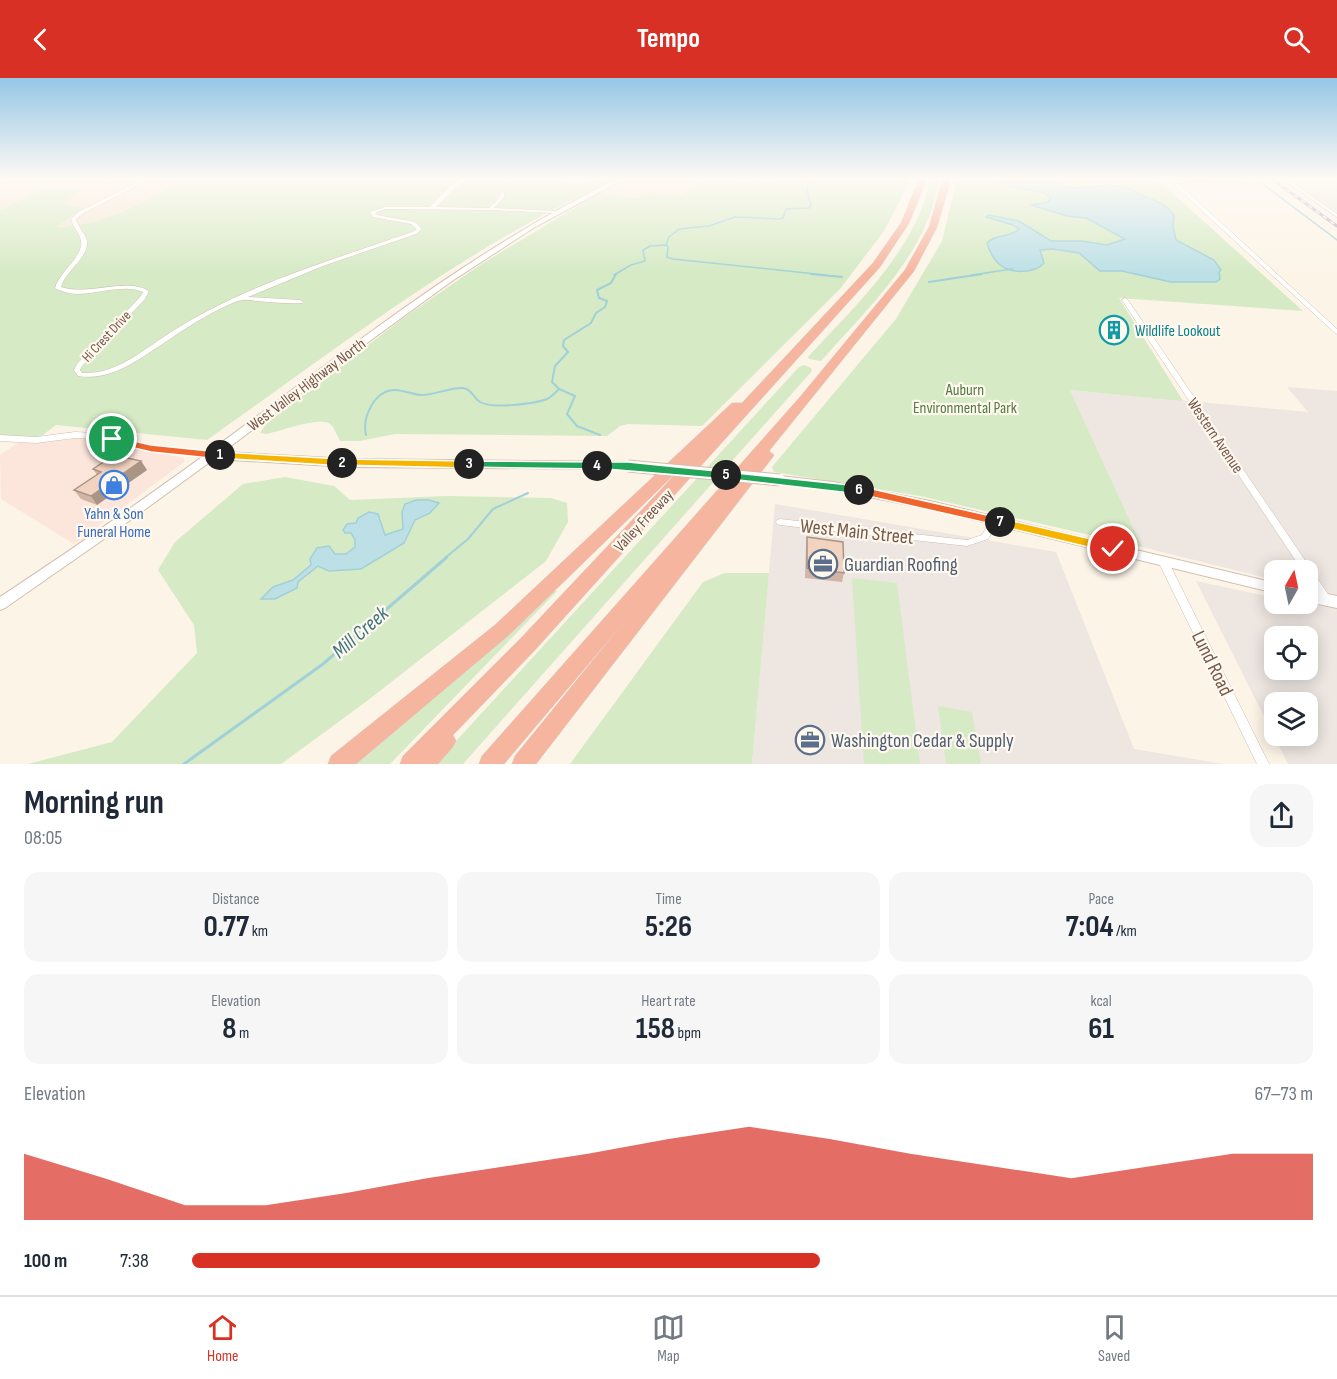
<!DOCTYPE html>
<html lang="en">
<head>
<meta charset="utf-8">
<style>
	:root { --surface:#fff; --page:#f6f6f7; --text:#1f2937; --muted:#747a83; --line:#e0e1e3; --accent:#d93025 }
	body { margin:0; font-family:"Sofia Sans Condensed",sans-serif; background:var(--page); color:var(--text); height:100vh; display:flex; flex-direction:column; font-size:22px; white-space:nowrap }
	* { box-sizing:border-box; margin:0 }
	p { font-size:20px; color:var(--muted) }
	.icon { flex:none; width:33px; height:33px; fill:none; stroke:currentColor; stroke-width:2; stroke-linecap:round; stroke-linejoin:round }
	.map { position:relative; height:686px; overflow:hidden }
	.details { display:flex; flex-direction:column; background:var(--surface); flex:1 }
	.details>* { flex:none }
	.needle { width:39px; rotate:9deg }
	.buttons { position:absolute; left:1264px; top:482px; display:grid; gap:12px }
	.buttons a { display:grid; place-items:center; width:54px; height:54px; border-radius:12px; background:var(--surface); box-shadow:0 3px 15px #0003; font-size:30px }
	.pin { position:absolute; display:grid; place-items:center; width:51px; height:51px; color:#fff; margin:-26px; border:3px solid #fff; border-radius:50%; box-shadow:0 2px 6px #0007 }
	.km { position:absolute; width:30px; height:30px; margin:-15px; border-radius:50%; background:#222; color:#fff; font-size:16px; line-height:30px; text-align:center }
	.round { display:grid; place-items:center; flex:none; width:63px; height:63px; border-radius:18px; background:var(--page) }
	.overview { display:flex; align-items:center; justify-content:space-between; height:102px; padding:0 24px }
	h1 { font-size:33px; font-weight:700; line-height:45px }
	.stats { display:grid; grid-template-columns:repeat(3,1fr); gap:9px; height:102px; padding:6px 24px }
	.stats div { display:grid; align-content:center; border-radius:15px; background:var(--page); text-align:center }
	.stats b { font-size:30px; font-weight:700 }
	.stats small { font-size:16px; font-weight:400 }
	.stats p { font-size:16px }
	.chart { height:168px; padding:12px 24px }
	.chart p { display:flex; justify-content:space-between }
	.chart svg { width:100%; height:108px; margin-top:6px; fill:var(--accent); opacity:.7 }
	ul { padding:0 24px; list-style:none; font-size:20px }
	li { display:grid; grid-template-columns:96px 72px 1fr; align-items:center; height:45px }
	li i { height:15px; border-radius:8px; background:var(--accent) }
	header { display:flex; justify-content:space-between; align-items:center; height:78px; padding:0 24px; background:var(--accent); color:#fff; font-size:27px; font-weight:700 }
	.tabs { display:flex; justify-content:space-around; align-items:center; height:84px; border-top:2px solid var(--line); background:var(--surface); font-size:16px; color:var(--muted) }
	.tabs a { display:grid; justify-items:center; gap:3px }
	.tabs .current { color:var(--accent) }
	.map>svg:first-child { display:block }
	.residential { fill:#f4e6d6 }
	.commercial { fill:#fce5db }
	.industrial { fill:#ede6e1; fill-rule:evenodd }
	.green { fill:#d5eac5 }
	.water { fill:#bce0e6; stroke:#a2d0d8; stroke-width:1.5 }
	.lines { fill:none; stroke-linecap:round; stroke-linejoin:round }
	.stream-far2 { stroke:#a2d0d8; stroke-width:1.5 }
	.stream-far1 { stroke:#a2d0d8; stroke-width:2 }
	.stream { stroke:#a2d0d8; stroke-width:3 }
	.minor-casing { stroke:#d0beaf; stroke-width:1 }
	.tertiary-casing { stroke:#d0beaf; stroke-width:1 }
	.secondary-casing { stroke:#d3bead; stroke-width:2 }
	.motorway-casing { stroke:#dbd4d0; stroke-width:1 }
	.minor { fill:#fff; fill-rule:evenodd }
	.tertiary { fill:#fff; fill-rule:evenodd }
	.secondary { fill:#fff; fill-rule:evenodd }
	.motorway { fill:#f6b59f; fill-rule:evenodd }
	.rail-casing { stroke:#b7a5c7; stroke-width:3 }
	.rail { stroke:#fff8ee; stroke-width:1.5; stroke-dasharray:4.5; stroke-linecap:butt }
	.secondary-bridge-casing { stroke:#d3bead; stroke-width:13; stroke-linecap:butt }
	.secondary-bridge { stroke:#fff; stroke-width:11 }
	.wall { fill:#d0b5a4 }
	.shaded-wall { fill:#a99486 }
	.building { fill:#f2d3bf; stroke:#a99486; stroke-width:1.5 }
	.split-1 { fill:#f0652b; stroke:#fff; stroke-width:1.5 }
	.split-2 { fill:#f5b400; stroke:#fff; stroke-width:1.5 }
	.split-3 { fill:#f5b400; stroke:#fff; stroke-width:1.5 }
	.split-4 { fill:#22a559; stroke:#fff; stroke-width:1.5 }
	.split-5 { fill:#22a559; stroke:#fff; stroke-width:1.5 }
	.split-6 { fill:#22a559; stroke:#fff; stroke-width:1.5 }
	.split-7 { fill:#f0652b; stroke:#fff; stroke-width:1.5 }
	.split-8 { fill:#f5b400; stroke:#fff; stroke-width:1.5 }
	.labels { text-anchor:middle; stroke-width:4.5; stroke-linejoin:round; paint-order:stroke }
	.far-street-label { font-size:14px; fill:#765a4b; stroke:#fff8ee }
	.culture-label { font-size:16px; fill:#0d838f; stroke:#fff8ee; text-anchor:start }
	.street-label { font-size:16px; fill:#765a4b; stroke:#fff8ee }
	.park-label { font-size:16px; fill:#547c43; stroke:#fff8ee }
	.shop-label { font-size:16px; fill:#366cbe; stroke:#fff8ee }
	.near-street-label { font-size:20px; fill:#765a4b; stroke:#fff8ee }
	.near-service-label { font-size:20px; fill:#4e5e75; stroke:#fff8ee; text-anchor:start }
	.near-water-label { font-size:21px; font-style:italic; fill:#427882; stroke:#fff8ee }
</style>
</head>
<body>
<header><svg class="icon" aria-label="back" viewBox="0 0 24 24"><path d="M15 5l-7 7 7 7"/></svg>Tempo<svg class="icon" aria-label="search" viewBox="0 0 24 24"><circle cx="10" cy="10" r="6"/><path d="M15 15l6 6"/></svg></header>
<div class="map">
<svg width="1337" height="686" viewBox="0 0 1337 686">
	<rect width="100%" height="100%" fill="#fcf4e7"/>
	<path class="residential" d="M0 101H185L132 129 88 147 54 149 83 130 63 126 81 112H42L0 132Z
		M629 101H703L693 112 667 118 649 114 636 121 600 115Z"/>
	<path class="commercial" d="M82 360 184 380V384L74 466 1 421 0 377 18 365H36Z"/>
	<path class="industrial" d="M1284 101H1337V138Z
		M1287 309 1337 313V517L1308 510V492H1275V502L1142 469 1070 312 1308 334Z
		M775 426 1056 474 1134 671 1223 686H752Z
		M1196 503 1275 520V525H1302L1337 531V686H1288ZM1275 558H1308V591H1275ZM1275 624H1308V657H1275Z"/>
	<path class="green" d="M185 101H554L577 107 592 101H616C468 167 339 269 207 362L56 347 36 362 0 360V132L42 112H82L63 126 84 130 55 149C103 149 144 123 185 101Z
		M703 101H739L742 111 741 108C757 99 758 104 774 104L773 101H908L907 109 884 153 840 211 702 348 628 346 620 348 607 358 395 356 360 363H340C337 357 334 349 330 346 321 338 279 353 267 356L260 355 267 345 402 241 483 185 600 115 636 121 649 114C672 119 687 119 703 101Z
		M931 101H939C930 173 867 231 821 283L809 281 808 279C856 227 915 173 931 101Z
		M957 101H1239L1246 106 1158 102 1303 233 1119 220 1183 323 1070 312 1142 469 920 418 774 394 772 389 896 241 942 163Z
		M804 287 811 290 812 293 463 686H435L799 289Z
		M285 399 334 408 350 422 447 418 551 420 567 425 568 444 546 483 367 623 281 686H28L112 664 197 575 194 547 158 492 175 464 243 406Z
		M725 495H769L752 686H570L703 504Z
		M852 500 897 505 920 686H864Z
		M554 512 557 513 390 686H351L406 641Z
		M938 628 972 634 981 686H946Z"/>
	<path class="water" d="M1009 102 1049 104 1075 110 1109 107 1124 109 1162 126 1171 133 1174 138 1173 148 1176 162 1214 182 1221 192 1219 194 1220 201 1216 204H1171L1122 193H1100L1079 175 1053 171 1040 172 1044 185C1034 196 1010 196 999 186 994 182 989 172 987 165 994 156 1010 160 1019 151L1013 147 986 139 989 137 1019 143 1051 163H1082L1107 167 1125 161 1086 140 1067 138 1031 127 1048 124 1051 120 1045 115 998 106 999 104Z
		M416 422H429L439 425 430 435 415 442 404 465 361 491 329 493 318 488 298 504 297 510 275 521H261L273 509 293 502 311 487 310 481 317 470 329 468 335 476H346L355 469V462L351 455H345L343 452 347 446 356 445 358 440 369 434 378 436 385 457 403 451 402 434 405 426Z"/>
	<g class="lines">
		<path class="stream-far2" d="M1256 101 1337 162
			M666 167 668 169 667 179 673 181 825 197
			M614 197 631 187 645 183 643 172 650 168 666 167 669 159 679 151 709 148 735 139 779 141 783 140 786 131 809 130 811 127 807 112 810 101
			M972 197 1012 191"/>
		<path class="stream-far1" d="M811 196 842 199
			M929 204 982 196
			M366 357C362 340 374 312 395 312 404 312 413 317 422 317 435 317 451 309 463 310 472 311 473 320 480 324 492 331 537 326 549 320 552 318 556 314 559 311
			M600 357 577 348 567 336 575 318 559 311 552 304 555 288 568 274 563 268 564 262 591 245 596 235 605 229 607 223 599 220 597 212 611 205 616 196
			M445 480 468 461 493 431 528 415"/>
		<path class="stream" d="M184 686 323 586 447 479"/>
		<g class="minor-casing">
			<path id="minor" d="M6 101H11L0 106V103Z
				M108 101H113L109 104H105V102Z
				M144 101H149L84 135 76 141C78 149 85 155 87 163 89 180 65 193 61 209 88 218 127 199 149 213L145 221 82 288 80 292 82 295C115 297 142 273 168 256 242 208 329 183 412 154L417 151 411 146 373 139 370 134 385 129H430C440 119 453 101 468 101L454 111 436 129 489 130 500 119V115L502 114 504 115V119L494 130 556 133 558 134 556 135 490 132 385 131 375 135 377 137 415 144 422 151 416 156 323 188 248 219 300 222 303 224 302 225C287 226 271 224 256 223 250 222 244 221 238 223 216 231 192 246 173 259 144 277 114 304 78 298L74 292 77 286 140 219 143 214C126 206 99 215 80 216 71 216 64 214 56 211L55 210C59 194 84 178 81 163 80 155 73 149 71 141L80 133Z
				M1282 101H1287L1337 136V139Z
				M1175 106H1179L1337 251V256L1335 255 1175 108Z
				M1125 220 1128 222 1330 519 1332 522 1330 525 1327 526 1324 525 1308 502V492H1302L1122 222Z
				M994 440 997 441 998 443 988 461 967 468 780 447 777 446 776 444 777 442 780 441 967 462 982 457 991 441Z
				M1163 479 1166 480 1168 483 1269 686H1257L1158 483 1160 480Z"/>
		</g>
		<g class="tertiary-casing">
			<path id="tertiary" d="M75 354 94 355 151 367 209 374 214 377 209 380 151 373 94 361 75 360 36 365 0 363V357L36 359Z"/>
		</g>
		<g class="secondary-casing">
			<path id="secondary" d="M617 101H624L535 149 452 203 371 262 223 374 349 381 628 384 632 385 634 388 632 391 349 389 214 381 114 454 5 530 0 532V519C88 461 173 401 256 339 374 251 484 166 617 101Z
				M780 398 833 404 930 423 1275 505V515L930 431 833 412 776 405 774 402 776 399Z
				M1308 512 1337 518V530L1308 524Z"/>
		</g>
		<g class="motorway-casing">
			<path id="motorway" d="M919 101H927L909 145 880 189 535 572 453 657 456 663 452 670 438 686H400L403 678 521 560 685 386 509 557 356 686H328L331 678 495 547 732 325H742L873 185 901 145Z
				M943 101H951L937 149 914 193 769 373 774 377 772 380 536 686H512L515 678 624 544 504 686H479L482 678 800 319 905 192 929 149Z"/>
		</g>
		<use href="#minor" class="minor"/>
		<use href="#tertiary" class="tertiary"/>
		<use href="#secondary" class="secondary"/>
		<use href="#motorway" class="motorway"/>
		<g class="rail-casing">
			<path id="rail" d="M1272 101 1337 148"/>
		</g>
		<use href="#rail" class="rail"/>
		<g class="secondary-bridge-casing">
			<path id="secondary-bridge" d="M628 388 780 402"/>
		</g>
		<use href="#secondary-bridge" class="secondary-bridge"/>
	</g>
	<path class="wall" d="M141 383 147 392 97 427 81 421 74 412 97 397 93 391Z
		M807 459 844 495 842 504 805 500 806 469Z"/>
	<path class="shaded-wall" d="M141 383 147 392 97 427 91 418Z"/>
	<path class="building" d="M114 377 141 383 91 418 74 412 101 394 93 391Z
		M807 459 843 464 844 495 807 490Z"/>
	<linearGradient id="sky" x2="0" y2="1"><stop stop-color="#96c6e7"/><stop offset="0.51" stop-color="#fefaf4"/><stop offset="1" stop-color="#fefaf4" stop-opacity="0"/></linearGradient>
	<rect width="1337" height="197" fill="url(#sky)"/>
	<path class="split-1" d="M112 358 151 367 220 374 226 377 220 381 151 374 109 364V359Z"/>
	<path class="split-2" d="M220 374 342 381 347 385 342 388 217 380 215 377Z"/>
	<path class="split-3" d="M342 381 469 383 475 386 469 390 338 387V382Z"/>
	<path class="split-4" d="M469 383 597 384 603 388 597 391 466 389 464 386Z"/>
	<path class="split-5" d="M597 384H628L726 394 731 397 726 401 594 390V385Z"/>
	<path class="split-6" d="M726 394 859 408 864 412 859 416 722 400V395Z"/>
	<path class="split-7" d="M859 408 1000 440 1006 444 1000 448 855 415V410Z"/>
	<path class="split-8" d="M1000 440 1113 466 1119 471 1113 475 996 447 995 444Z"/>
	<defs>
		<g id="building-ring" transform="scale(1.5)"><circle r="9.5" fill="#fff8ee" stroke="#0f9aa8" stroke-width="1.5"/><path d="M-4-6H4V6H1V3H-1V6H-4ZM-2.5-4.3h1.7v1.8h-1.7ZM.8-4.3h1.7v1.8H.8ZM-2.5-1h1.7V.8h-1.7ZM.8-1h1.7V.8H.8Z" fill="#0f9aa8"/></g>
		<g id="shop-ring" transform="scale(1.5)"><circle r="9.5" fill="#fff8ee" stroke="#3f7fe0" stroke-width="1.5"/><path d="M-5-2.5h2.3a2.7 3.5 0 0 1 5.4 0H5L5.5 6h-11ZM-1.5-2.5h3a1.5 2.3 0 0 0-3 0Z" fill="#3f7fe0"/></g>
		<g id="office-ring" transform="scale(1.5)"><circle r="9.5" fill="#fff8ee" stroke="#5c6f8a" stroke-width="1.5"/><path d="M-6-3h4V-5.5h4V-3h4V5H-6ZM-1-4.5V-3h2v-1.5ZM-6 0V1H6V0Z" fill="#5c6f8a"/></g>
	</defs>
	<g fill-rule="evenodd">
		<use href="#building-ring" x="1114" y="252"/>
		<use href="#shop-ring" x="114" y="407"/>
		<use href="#office-ring" x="823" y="486"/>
		<use href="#office-ring" x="810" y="662"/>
	</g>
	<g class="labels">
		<g class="far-street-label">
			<text transform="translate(106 258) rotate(-47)" y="5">Hi Crest Drive</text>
		</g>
		<g class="culture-label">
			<text x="1135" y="258">Wildlife Lookout</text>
		</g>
		<g class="street-label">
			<text transform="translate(306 306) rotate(-37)" y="6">West Valley Highway North</text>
			<text transform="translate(1216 357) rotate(56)" y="6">Western Avenue</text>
			<text transform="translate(643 442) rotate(-47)" y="6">Valley Freeway</text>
		</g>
		<g class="park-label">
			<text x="965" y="317">Auburn<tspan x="965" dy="18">Environmental Park</tspan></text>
		</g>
		<g class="shop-label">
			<text x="114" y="441">Yahn &amp; Son<tspan x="114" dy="18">Funeral Home</tspan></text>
		</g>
		<g class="near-street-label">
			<text transform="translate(857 453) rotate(6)" y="7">West Main Street</text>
			<text transform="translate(1213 585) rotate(64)" y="7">Lund Road</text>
		</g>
		<g class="near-service-label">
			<text x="844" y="493">Guardian Roofing</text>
			<text x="831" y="669">Washington Cedar &amp; Supply</text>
		</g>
		<g class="near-water-label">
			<text transform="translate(360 554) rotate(-41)" y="7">Mill Creek</text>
		</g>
	</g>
</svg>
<div class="buttons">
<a><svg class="needle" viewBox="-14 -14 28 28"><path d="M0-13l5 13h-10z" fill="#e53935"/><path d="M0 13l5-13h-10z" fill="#747a83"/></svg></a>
<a><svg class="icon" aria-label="locate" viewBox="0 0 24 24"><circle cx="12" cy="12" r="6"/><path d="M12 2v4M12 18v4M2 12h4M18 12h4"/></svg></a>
<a><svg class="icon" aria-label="layers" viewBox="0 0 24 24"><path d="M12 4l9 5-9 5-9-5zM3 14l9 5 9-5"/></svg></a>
</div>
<div class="pin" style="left:112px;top:361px;background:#1e9e55"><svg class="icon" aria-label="arrive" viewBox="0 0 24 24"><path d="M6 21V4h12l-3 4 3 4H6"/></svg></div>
<div class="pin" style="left:1113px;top:471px;background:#d93025"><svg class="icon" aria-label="check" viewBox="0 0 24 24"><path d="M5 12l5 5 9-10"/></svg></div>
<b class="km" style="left:220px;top:377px">1</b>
<b class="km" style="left:342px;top:385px">2</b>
<b class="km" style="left:469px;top:386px">3</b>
<b class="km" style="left:597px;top:388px">4</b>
<b class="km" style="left:726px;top:397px">5</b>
<b class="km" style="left:859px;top:412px">6</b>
<b class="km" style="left:1000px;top:444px">7</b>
</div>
<section class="details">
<div class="overview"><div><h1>Morning run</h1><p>08:05</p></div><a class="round"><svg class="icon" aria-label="share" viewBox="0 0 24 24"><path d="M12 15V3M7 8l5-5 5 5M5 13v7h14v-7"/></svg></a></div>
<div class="stats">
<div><p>Distance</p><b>0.77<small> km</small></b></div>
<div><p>Time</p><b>5:26</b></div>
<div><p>Pace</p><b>7:04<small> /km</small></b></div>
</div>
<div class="stats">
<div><p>Elevation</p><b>8<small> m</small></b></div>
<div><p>Heart rate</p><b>158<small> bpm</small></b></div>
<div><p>kcal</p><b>61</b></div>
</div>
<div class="chart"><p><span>Elevation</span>67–73 m</p>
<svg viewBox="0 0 160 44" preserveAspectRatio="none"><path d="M0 44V17L10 27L20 38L30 38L40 33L50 27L60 22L70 17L80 11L90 6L100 11L110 17L120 22L130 27L140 22L150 17L160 17V44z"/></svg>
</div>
<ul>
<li><b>100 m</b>7:38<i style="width:56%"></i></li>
</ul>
</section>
<nav class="tabs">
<a class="current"><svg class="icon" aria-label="home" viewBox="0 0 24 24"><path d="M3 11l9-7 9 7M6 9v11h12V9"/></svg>Home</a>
<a><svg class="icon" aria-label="map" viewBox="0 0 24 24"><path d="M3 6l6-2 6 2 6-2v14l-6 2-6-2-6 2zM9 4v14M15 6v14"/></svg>Map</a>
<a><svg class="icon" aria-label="saved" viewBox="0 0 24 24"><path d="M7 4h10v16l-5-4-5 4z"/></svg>Saved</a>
</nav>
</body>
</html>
